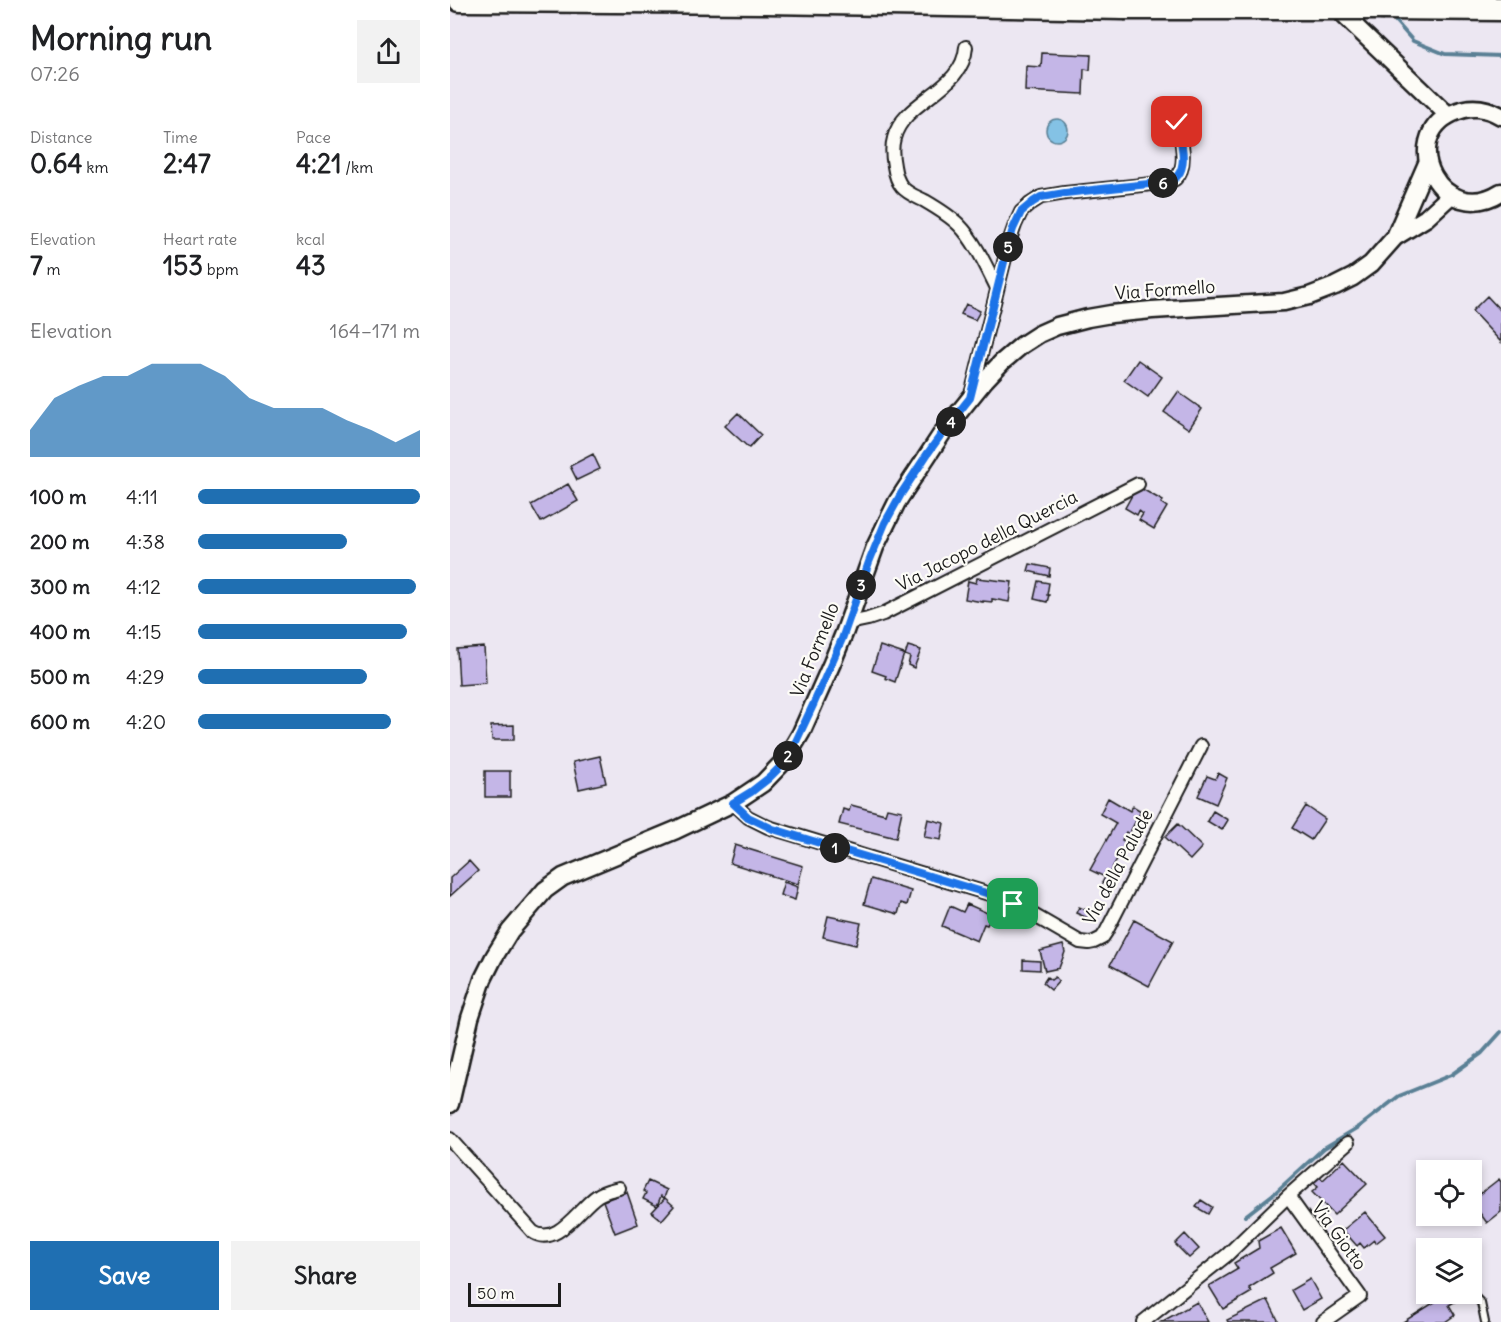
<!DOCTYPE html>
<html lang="en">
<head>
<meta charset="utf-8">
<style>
	:root { --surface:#fff; --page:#f2f2f2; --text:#202124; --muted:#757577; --accent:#1f6fb2 }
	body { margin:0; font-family:Delius,sans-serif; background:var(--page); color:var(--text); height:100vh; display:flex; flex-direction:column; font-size:22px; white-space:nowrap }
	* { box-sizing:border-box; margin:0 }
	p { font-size:20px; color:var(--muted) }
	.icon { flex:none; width:33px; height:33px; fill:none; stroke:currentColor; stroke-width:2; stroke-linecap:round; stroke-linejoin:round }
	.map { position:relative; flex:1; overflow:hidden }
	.panel { display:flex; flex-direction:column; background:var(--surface); width:450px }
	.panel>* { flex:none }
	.buttons { position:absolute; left:966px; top:1160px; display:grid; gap:12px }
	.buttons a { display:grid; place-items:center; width:66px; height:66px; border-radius:0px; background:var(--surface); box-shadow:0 3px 9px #0003; font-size:30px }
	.scale { position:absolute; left:18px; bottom:15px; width:93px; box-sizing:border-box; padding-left:6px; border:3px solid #1c1c1c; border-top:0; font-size:16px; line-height:21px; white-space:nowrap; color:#1c1c1c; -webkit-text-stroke:4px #fdfcf7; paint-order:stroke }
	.pin { position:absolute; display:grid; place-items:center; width:51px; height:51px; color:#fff; margin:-26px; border-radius:12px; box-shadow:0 3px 9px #0006 }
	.km { position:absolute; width:30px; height:30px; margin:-15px; border-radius:50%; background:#222; color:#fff; font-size:16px; line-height:30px; text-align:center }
	.round { display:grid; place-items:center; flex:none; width:63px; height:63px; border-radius:0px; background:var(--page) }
	.overview { display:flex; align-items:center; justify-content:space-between; height:102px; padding:0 30px }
	h1 { font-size:33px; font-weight:800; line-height:45px }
	.metrics { display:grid; grid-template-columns:repeat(3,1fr); gap:9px; height:102px; padding:6px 30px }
	.metrics div { display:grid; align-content:center }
	.metrics b { font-size:26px; font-weight:800 }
	.metrics small { font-size:16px; font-weight:400 }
	.metrics p { font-size:16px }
	.chart { height:168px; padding:12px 30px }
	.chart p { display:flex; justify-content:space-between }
	.chart svg { width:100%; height:108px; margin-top:6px; fill:var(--accent); opacity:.7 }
	.cta { display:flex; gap:12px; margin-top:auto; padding:12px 30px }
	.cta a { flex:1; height:69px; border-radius:0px; background:var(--accent); color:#fff; font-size:24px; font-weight:800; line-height:69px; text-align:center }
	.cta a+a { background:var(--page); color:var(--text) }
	ul { padding:0 30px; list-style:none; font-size:20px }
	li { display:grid; grid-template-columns:96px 72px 1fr; align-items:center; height:45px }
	li i { height:15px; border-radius:8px; background:var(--accent) }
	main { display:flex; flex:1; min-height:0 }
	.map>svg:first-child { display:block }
	.water { fill:#84c2e5; stroke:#5a8095; stroke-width:1.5 }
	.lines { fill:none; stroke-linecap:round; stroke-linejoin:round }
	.stream { stroke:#5a8095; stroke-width:4 }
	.building { fill:#c4b6e7; stroke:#1c1c1c; stroke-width:1.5 }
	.service-casing { stroke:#1c1c1c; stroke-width:10 }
	.minor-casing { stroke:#1c1c1c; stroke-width:16 }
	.secondary-casing { stroke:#1c1c1c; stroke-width:21 }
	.motorway-casing { stroke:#1c1c1c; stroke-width:27 }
	.service { stroke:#fdfcf7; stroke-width:6 }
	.minor { stroke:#fdfcf7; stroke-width:12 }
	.secondary { stroke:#fdfcf7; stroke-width:16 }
	.motorway { stroke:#fdfcf7; stroke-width:22 }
	.motorway-bridge-casing { stroke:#1c1c1c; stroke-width:27; stroke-linecap:butt }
	.motorway-bridge { stroke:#fdfcf7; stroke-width:22 }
	.route-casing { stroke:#fff; stroke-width:12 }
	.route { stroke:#1a73e8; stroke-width:8 }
	.labels { text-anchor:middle; stroke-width:4.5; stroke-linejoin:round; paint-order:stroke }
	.street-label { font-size:18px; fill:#1c1c1c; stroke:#fdfcf7 }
</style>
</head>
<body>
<main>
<section class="panel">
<div class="overview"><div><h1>Morning run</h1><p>07:26</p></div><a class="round"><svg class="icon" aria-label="share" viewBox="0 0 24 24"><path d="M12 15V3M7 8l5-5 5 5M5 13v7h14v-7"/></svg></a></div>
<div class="metrics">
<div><p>Distance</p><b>0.64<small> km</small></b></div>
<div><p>Time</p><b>2:47</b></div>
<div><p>Pace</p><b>4:21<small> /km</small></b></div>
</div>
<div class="metrics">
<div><p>Elevation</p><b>7<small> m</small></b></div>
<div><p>Heart rate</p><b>153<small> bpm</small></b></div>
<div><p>kcal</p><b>43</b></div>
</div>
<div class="chart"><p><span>Elevation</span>164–171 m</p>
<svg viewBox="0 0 160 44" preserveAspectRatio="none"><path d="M0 44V33L10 20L20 15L30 11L40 11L50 6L60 6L70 6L80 11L90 20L100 24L110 24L120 24L130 29L140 33L150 38L160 33V44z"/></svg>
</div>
<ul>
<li><b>100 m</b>4:11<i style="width:100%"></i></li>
<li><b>200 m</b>4:38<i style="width:67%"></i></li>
<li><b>300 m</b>4:12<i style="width:98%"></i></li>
<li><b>400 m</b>4:15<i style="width:94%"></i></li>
<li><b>500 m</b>4:29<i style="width:76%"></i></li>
<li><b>600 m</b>4:20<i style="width:87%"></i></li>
</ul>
<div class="cta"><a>Save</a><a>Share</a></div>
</section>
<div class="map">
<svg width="1051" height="1322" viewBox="0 0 1051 1322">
	<rect width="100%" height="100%" fill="#ece7f2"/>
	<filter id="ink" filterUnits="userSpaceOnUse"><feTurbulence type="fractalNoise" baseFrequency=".0167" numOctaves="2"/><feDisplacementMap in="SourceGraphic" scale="12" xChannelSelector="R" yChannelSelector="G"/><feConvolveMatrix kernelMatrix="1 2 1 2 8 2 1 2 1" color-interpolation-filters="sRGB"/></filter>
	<g filter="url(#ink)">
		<path class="water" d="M596 130a11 11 0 1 1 22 0a11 11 0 1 1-22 0Z"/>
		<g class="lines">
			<path class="stream" d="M941 16 963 41 995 54 1051 56
				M795 1216 826 1192 874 1148 909 1127 949 1096 1001 1075 1032 1053 1051 1032"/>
		</g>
		<path class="building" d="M592 53 641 55 640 70 634 69 633 94 575 91 576 66 591 67Z
			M1037 296 1051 311V342L1022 311Z
			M516 304 530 311 525 320 511 314Z
			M688 360 712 377 698 397 674 380Z
			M728 392 752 409 739 429 714 412Z
			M288 413 311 435 299 448 275 426Z
			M143 454 150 469 127 480 120 466Z
			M118 484 128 501 91 522 81 505Z
			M687 486 713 501 711 503 717 507 704 529 689 520 693 514 689 511 687 515 675 508Z
			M580 564 600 568 599 576 578 571Z
			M527 578 562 582 559 602 542 599V602L533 601V602L515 599 518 581 526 583Z
			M588 581 599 583 597 595H599L597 602 584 599Z
			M430 646 454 654 445 682 435 678 436 676 422 671Z
			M458 646 471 650 464 668 458 665 460 657 455 655Z
			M34 647 36 683 9 685 7 649Z
			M64 725V740H42L41 726Z
			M150 756 156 783 129 789 123 762Z
			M35 771H60V797H35Z
			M768 773 777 778 766 804 748 796 757 776 765 779Z
			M658 798 680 811 683 806 691 811 679 834 676 832 672 840 676 842 658 876 664 879 659 887 652 883 655 877 640 870 666 823 650 814Z
			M401 805 435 814 437 808 452 811 446 838 389 824 393 809 399 811Z
			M856 806 875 819 861 840 842 828Z
			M763 811 778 820 772 830 757 821Z
			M478 819 494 823 491 840 474 837Z
			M728 824 752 847 740 860 715 837Z
			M285 845 353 866 348 884 280 863Z
			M19 861 28 871 0 896V878Z
			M421 879 461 891 457 905 451 903 448 914 414 904Z
			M334 882 348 887 345 900 330 895Z
			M517 904 542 915 537 925 534 924 527 941 492 926 500 906 513 912Z
			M629 907 643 913 640 919 626 913Z
			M378 916 411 923 406 945 373 937Z
			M684 920 723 941 699 986 660 965Z
			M613 945 615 952 609 968 595 971 590 951Z
			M573 960 590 961V970L573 969Z
			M597 977 601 980 605 977 609 981 601 990 593 983Z
			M894 1160 917 1184 884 1215 862 1192 868 1187 863 1182 869 1176 873 1180Z
			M1049 1179 1051 1182V1212L1037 1223 1022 1202V1200Z
			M198 1181 217 1190 214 1198 211 1196 207 1206 193 1199 196 1193 193 1191Z
			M177 1192 188 1224 165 1233 153 1201Z
			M215 1198 224 1206 212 1220 202 1212Z
			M751 1200 762 1207 758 1214 746 1207Z
			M915 1212 935 1236 926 1243 924 1240 914 1248 910 1243 907 1246 893 1230Z
			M831 1228 846 1253 820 1268 823 1273 799 1288 802 1292 773 1309 759 1286 788 1269 784 1263 809 1248 808 1241Z
			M735 1234 749 1249 739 1258 725 1244Z
			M860 1279 871 1299 852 1310 841 1290Z
			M984 1293H1001L1006 1301 999 1305 1005 1315 995 1322H953L988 1300Z
			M818 1300 829 1322H778L777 1320Z
			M747 1302 758 1322H711Z"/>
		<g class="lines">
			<g class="service-casing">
				<path id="service" d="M1021 1293 1031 1303 1035 1322"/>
			</g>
			<g class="minor-casing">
				<path id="minor" d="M516 47C513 91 454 99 444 138 441 148 442 156 444 166 445 173 447 181 452 187 458 194 467 197 475 201 487 208 499 215 509 225 525 241 537 268 547 288
					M521 395 559 242 565 225 571 212 580 204 591 197 615 193 712 183C718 182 722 182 726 178 740 165 729 126 723 111
					M399 623 418 619 433 614 688 484
					M283 803 298 817 318 827 546 896 566 905 630 942 639 943 644 942 652 938 656 932 751 746
					M0 1139 83 1232C106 1248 130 1207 147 1196 153 1191 161 1190 169 1188
					M838 1196 910 1296 873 1322
					M693 1322 777 1255 838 1196 898 1143"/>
			</g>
			<g class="secondary-casing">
				<path id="secondary" d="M883 5 998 115
					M1051 116C1035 107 1020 105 1003 113 946 139 992 229 1051 192
					M945 237 976 218 1001 195
					M0 1104 20 1018 33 979 44 957 60 931 95 890 113 877 226 830 283 803 313 783 335 760 351 733 382 663 395 631 425 547 447 502 493 432 535 380 552 362 572 345 589 334 607 326 638 318 661 314 702 310 834 302 859 296 885 286 903 277 921 264 945 237 978 161"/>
			</g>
			<g class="motorway-casing">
				<path id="motorway" d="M10 0 316 2 674 8
					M933 8 1051 9"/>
			</g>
			<use href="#service" class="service"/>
			<use href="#minor" class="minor"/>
			<use href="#secondary" class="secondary"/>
			<use href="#motorway" class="motorway"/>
			<g class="motorway-bridge-casing">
				<path id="motorway-bridge" d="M674 8H933"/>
			</g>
			<use href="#motorway-bridge" class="motorway-bridge"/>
		</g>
	</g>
	<g class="lines" filter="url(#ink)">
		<g class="route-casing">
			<path id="route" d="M563 904 546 896 323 829 298 817 283 803 301 792 319 778 332 765 342 750 364 703 392 639 419 562 435 523 451 494 478 453 493 432 520 398 559 242 563 229 571 212 583 202 591 197 615 193 717 182C742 176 731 140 727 122"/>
		</g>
		<use href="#route" class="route"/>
	</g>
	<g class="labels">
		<g class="street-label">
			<text transform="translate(715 290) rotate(-4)" y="6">Via Formello</text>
			<text transform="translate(537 541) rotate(-27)" y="6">Via Jacopo della Quercia</text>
			<text transform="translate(365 650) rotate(-68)" y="6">Via Formello</text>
			<text transform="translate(668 867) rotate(-62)" y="6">Via della Palude</text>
			<text transform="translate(889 1236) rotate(54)" y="6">Via Giotto</text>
		</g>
	</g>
</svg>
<div class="buttons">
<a><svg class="icon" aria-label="locate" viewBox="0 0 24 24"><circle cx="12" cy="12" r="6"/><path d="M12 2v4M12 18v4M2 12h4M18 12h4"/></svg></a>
<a><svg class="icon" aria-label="layers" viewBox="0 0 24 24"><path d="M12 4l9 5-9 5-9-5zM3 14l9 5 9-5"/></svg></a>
</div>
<div class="scale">50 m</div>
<div class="pin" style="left:563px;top:904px;background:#1e9e55"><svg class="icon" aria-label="arrive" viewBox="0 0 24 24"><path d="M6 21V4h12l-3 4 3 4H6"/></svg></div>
<div class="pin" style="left:727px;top:122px;background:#d93025"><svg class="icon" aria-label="check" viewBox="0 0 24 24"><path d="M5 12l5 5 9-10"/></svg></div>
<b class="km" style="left:385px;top:848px">1</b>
<b class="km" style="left:338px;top:756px">2</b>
<b class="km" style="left:411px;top:585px">3</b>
<b class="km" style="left:501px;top:422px">4</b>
<b class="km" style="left:558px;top:247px">5</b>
<b class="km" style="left:713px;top:183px">6</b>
</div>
</main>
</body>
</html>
